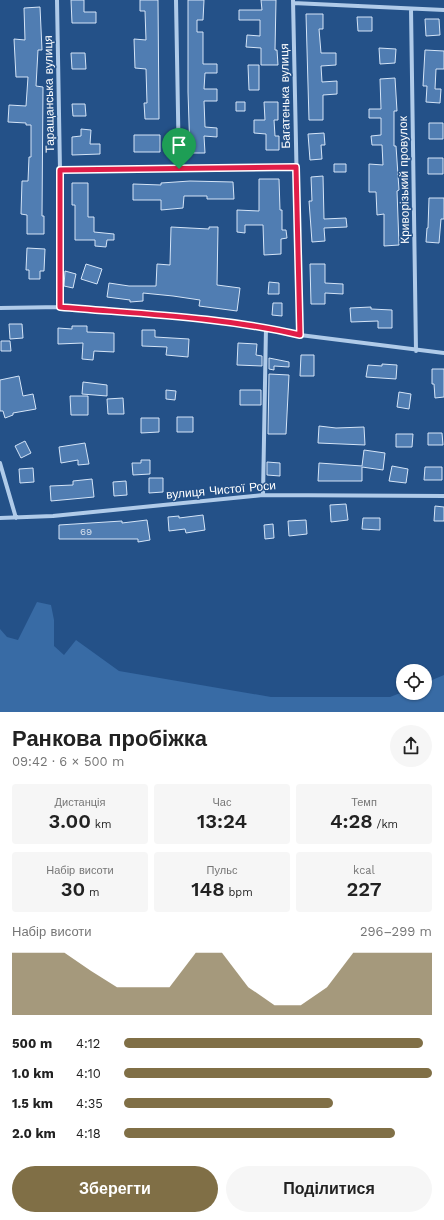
<!DOCTYPE html>
<html lang="uk">
<head>
<meta charset="utf-8">
<style>
	:root { --surface:#fff; --page:#f6f6f6; --text:#222; --muted:#767676; --accent:#806f46 }
	body { margin:0; font-family:"Work Sans",sans-serif; background:var(--page); color:var(--text); height:100vh; display:flex; flex-direction:column; font-size:15px; white-space:nowrap }
	* { box-sizing:border-box; margin:0 }
	p { font-size:13px; color:var(--muted) }
	.icon { flex:none; width:22px; height:22px; fill:none; stroke:currentColor; stroke-width:2; stroke-linecap:round; stroke-linejoin:round }
	.map { position:relative; height:712px; overflow:hidden }
	.details { display:flex; flex-direction:column; background:var(--surface); flex:1 }
	.details>* { flex:none }
	.tools { position:absolute; left:396px; top:664px; display:grid; gap:8px }
	.tools a { display:grid; place-items:center; width:36px; height:36px; border-radius:50%; background:var(--surface); box-shadow:0 1px 3px #0004; font-size:20px }
	.pin { position:absolute; display:grid; place-items:center; width:34px; height:34px; color:#fff; margin:-41px -17px; border-radius:50% 50% 50% 0; rotate:-45deg; box-shadow:0 0 4px #0007 }
	.pin .icon { rotate:45deg }
	.round { display:grid; place-items:center; flex:none; width:42px; height:42px; border-radius:21px; background:var(--page) }
	.headline { display:flex; align-items:center; justify-content:space-between; height:68px; padding:0 12px }
	h1 { font-size:22px; font-weight:600; line-height:30px }
	.stats { display:grid; grid-template-columns:repeat(3,1fr); gap:6px; height:68px; padding:4px 12px }
	.stats div { display:grid; align-content:center; border-radius:4px; background:var(--page); text-align:center }
	.stats b { font-size:20px; font-weight:600 }
	.stats small { font-size:11px; font-weight:400 }
	.stats p { font-size:11px }
	.chart { height:112px; padding:8px 12px }
	.chart p { display:flex; justify-content:space-between }
	.chart svg { width:100%; height:72px; margin-top:4px; fill:var(--accent); opacity:.7 }
	.button { display:flex; gap:8px; margin-top:auto; padding:8px 12px }
	.button a { flex:1; height:46px; border-radius:24px; background:var(--accent); color:#fff; font-size:16px; font-weight:600; line-height:46px; text-align:center }
	.button a+a { background:var(--page); color:var(--text) }
	ul { padding:0 12px; list-style:none; font-size:13px }
	li { display:grid; grid-template-columns:64px 48px 1fr; align-items:center; height:30px }
	li i { height:10px; border-radius:5px; background:var(--accent) }
	.map>svg:first-child { display:block }
	.green { fill:#386ba5 }
	.building { fill:#507db2; stroke:#d4e4f7 }
	.lines { fill:none; stroke-linecap:round; stroke-linejoin:round }
	.minor { stroke:#b0cbe9; stroke-width:4 }
	.route-casing { stroke:#fff; stroke-width:8 }
	.route { stroke:#e11d48; stroke-width:5 }
	.labels { text-anchor:middle; stroke-width:3; stroke-linejoin:round; paint-order:stroke }
	.number-label { font-size:10px; fill:#d3deec }
	.street-label { font-size:12px; fill:#fff; stroke:#245188 }
</style>
</head>
<body>
<div class="map">
<svg width="444" height="712" viewBox="0 0 444 712">
	<rect width="100%" height="100%" fill="#245188"/>
	<path class="green" d="M37 602 51 605 54 620V646L64 655 76 640 119 671 271 697H390L403 692 425 693V683L444 675V712H0V629L7 637 18 640Z"/>
	<path class="building" d="M71 0H84V12H96V23H72Z
		M140 0H158L159 119H145L144 103H147L146 69 135 68 134 39 146 40 145 11H140Z
		M188 0H204L203 20H197V32H203V64H217V73H205L204 89H217V101H204L205 127 217 128V137L204 136 205 153H190L188 92Z
		M261 0H276L275 50H277L278 65H261V48L246 47 247 35 260 36V20H239V10H262Z
		M40 7 42 50H38L36 86 43 87 42 216H44V234H27V215L21 214 22 181H28L29 157H31V125H26V123L8 122 9 105 26 106 28 77H16L14 39 25 40 24 8Z
		M306 14H323V29H319L321 53H336V65L321 66 322 82 337 81V94L323 95V120H309Z
		M357 17H372V31H358Z
		M425 19H439L440 35 426 36Z
		M379 48 396 49 395 63 380 64Z
		M425 50 444 51V69H436L435 89H441L440 103 426 102 427 86H423Z
		M71 53H85L86 69H72Z
		M248 65H259V90H249Z
		M395 78 397 111H394V146H396L399 190 397 191 399 245 384 246V214L377 215 376 192H369V164L383 165 382 145H372L371 136 381 135V118H369V109H381L380 79Z
		M236 102H245V111H236Z
		M264 102H278V120H274L275 136H279V150H266V134L254 133V120H265Z
		M72 104H85L86 116H73Z
		M429 123H443V139H429Z
		M81 129 91 130 90 144H100V154L72 155V137L81 136Z
		M324 133 325 145H321L322 159 310 160 308 134Z
		M134 135H160V152H134Z
		M428 158H443V174H428Z
		M334 164H346V172H334Z
		M323 176 324 219 346 218 347 227 324 228 325 241 312 242 309 201H312L311 177Z
		M259 179H279L280 210H282V230H286L287 238 281 239V254L264 255 263 225H245V233L237 232V210L259 211Z
		M190 181 233 182 234 199H207V196H184L183 208 161 210V200H133V184L161 185V183Z
		M72 183H88V217H94V232L114 234V240H107L106 247 95 246V240H75V205H72Z
		M429 198H444V219H441L439 243 426 242 427 228H428Z
		M171 227 209 229V227H218L217 285 240 288 237 311 199 306 200 300 173 296 143 293V301L130 302V300L107 297 109 283 129 286H156L157 264 170 265Z
		M27 248 45 249 44 271H40V279H29V270H26Z
		M86 264 102 269 97 284 81 279Z
		M310 264H325V283L343 284V294L325 293V304H311Z
		M65 271 76 274 73 288 64 286Z
		M269 282 279 283V294H268Z
		M273 303H282V316L272 315Z
		M371 307V309L392 310V328H378V321L351 322 350 308Z
		M9 324H22L23 338 10 339Z
		M72 326H87V332L114 333V352L94 351 93 360 82 359 83 343 58 344V328L72 329Z
		M142 330H155V337L189 339 188 357 166 355 167 347 142 346Z
		M1 341H10L11 351H1Z
		M238 343 257 344 256 355 262 356V366L237 365Z
		M301 355H314V376H300Z
		M269 358 289 362V367L274 366V370L269 369Z
		M382 364 397 365 396 379 366 377 368 365 382 366Z
		M432 369H444V397L435 398 434 384H432Z
		M269 374 289 375 286 434H268Z
		M19 376 23 396 33 394 36 409 13 413V415L5 418 3 411H0V380Z
		M83 382 107 385V396L82 394Z
		M166 390 176 391 175 400 166 399Z
		M240 390H261V405H240Z
		M399 392 411 394 409 409 397 407Z
		M70 396H88V415H71Z
		M123 398 124 414H108L107 399Z
		M177 417H193V432H177Z
		M141 418H159V432L141 433Z
		M319 426 336 428 364 427 365 445 318 443Z
		M428 433H442L443 445H428Z
		M396 434H413L412 447H396Z
		M25 441 31 453 21 458 15 446Z
		M85 443 89 464 78 465V460L61 463 59 447Z
		M364 450 385 453 383 470 362 467V481H318L319 463 362 466Z
		M141 460H150V474L133 475 132 463H141Z
		M267 462 280 463V476L267 475Z
		M392 466 408 469 406 483 389 481Z
		M425 467H442V480H424Z
		M33 468 34 482 20 483 19 469Z
		M149 478H163V492L149 493Z
		M92 479 94 497 51 501 50 486 73 485V481Z
		M126 481 127 495 114 496 113 482Z
		M346 504 348 520 331 522 330 505Z
		M435 506 444 507V521H434Z
		M203 515 205 530 186 533 185 529 169 531 168 517 179 516V518Z
		M363 518H380V530L362 529Z
		M147 520 150 540 138 542V539H59V525L122 521V523Z
		M306 520 307 534 289 536 288 521Z
		M273 524 274 538 265 539 264 525Z"/>
	<g class="lines">
		<path class="minor" d="M57 0 60 170 61 307
			M176 0 179 169
			M293 0 300 335
			M293 3 444 10
			M411 9 416 351
			M60 170 296 167
			M0 308 61 307 166 316 266 327 300 335 444 353
			M0 463 16 518
			M263 495 266 327
			M0 518 53 516 263 495 444 496"/>
	</g>
	<g class="lines">
		<g class="route-casing">
			<path id="route" d="M296 167 300 335C222 317 140 314 60 307V170Z"/>
		</g>
		<use href="#route" class="route"/>
	</g>
	<g class="labels">
		<g class="number-label">
			<text x="86" y="535">69</text>
		</g>
		<g class="street-label">
			<text transform="translate(49 94) rotate(-91)" y="4">Таращанська вулиця</text>
			<text transform="translate(285 96) rotate(-91)" y="4">Багатенька вулиця</text>
			<text transform="translate(404 180) rotate(-91)" y="4">Криворізький провулок</text>
			<text transform="translate(221 490) rotate(-5)" y="4">вулиця Чистої Роси</text>
		</g>
	</g>
</svg>
<div class="tools">
<a><svg class="icon" aria-label="locate" viewBox="0 0 24 24"><circle cx="12" cy="12" r="6"/><path d="M12 2v4M12 18v4M2 12h4M18 12h4"/></svg></a>
</div>
<div class="pin" style="left:179px;top:169px;background:#1e9e55"><svg class="icon" aria-label="arrive" viewBox="0 0 24 24"><path d="M6 21V4h12l-3 4 3 4H6"/></svg></div>
</div>
<section class="details">
<div class="headline"><div><h1>Ранкова пробіжка</h1><p>09:42 · 6 × 500 m</p></div><a class="round"><svg class="icon" aria-label="share" viewBox="0 0 24 24"><path d="M12 15V3M7 8l5-5 5 5M5 13v7h14v-7"/></svg></a></div>
<div class="stats">
<div><p>Дистанція</p><b>3.00<small> km</small></b></div>
<div><p>Час</p><b>13:24</b></div>
<div><p>Темп</p><b>4:28<small> /km</small></b></div>
</div>
<div class="stats">
<div><p>Набір висоти</p><b>30<small> m</small></b></div>
<div><p>Пульс</p><b>148<small> bpm</small></b></div>
<div><p>kcal</p><b>227</b></div>
</div>
<div class="chart"><p><span>Набір висоти</span>296–299 m</p>
<svg viewBox="0 0 160 44" preserveAspectRatio="none"><path d="M0 44V6L10 6L20 6L30 17L40 27L50 27L60 27L70 6L80 6L90 27L100 38L110 38L120 27L130 6L140 6L150 6L160 6V44z"/></svg>
</div>
<ul>
<li><b>500 m</b>4:12<i style="width:97%"></i></li>
<li><b>1.0 km</b>4:10<i style="width:100%"></i></li>
<li><b>1.5 km</b>4:35<i style="width:68%"></i></li>
<li><b>2.0 km</b>4:18<i style="width:88%"></i></li>
</ul>
<div class="button"><a>Зберегти</a><a>Поділитися</a></div>
</section>
</body>
</html>
